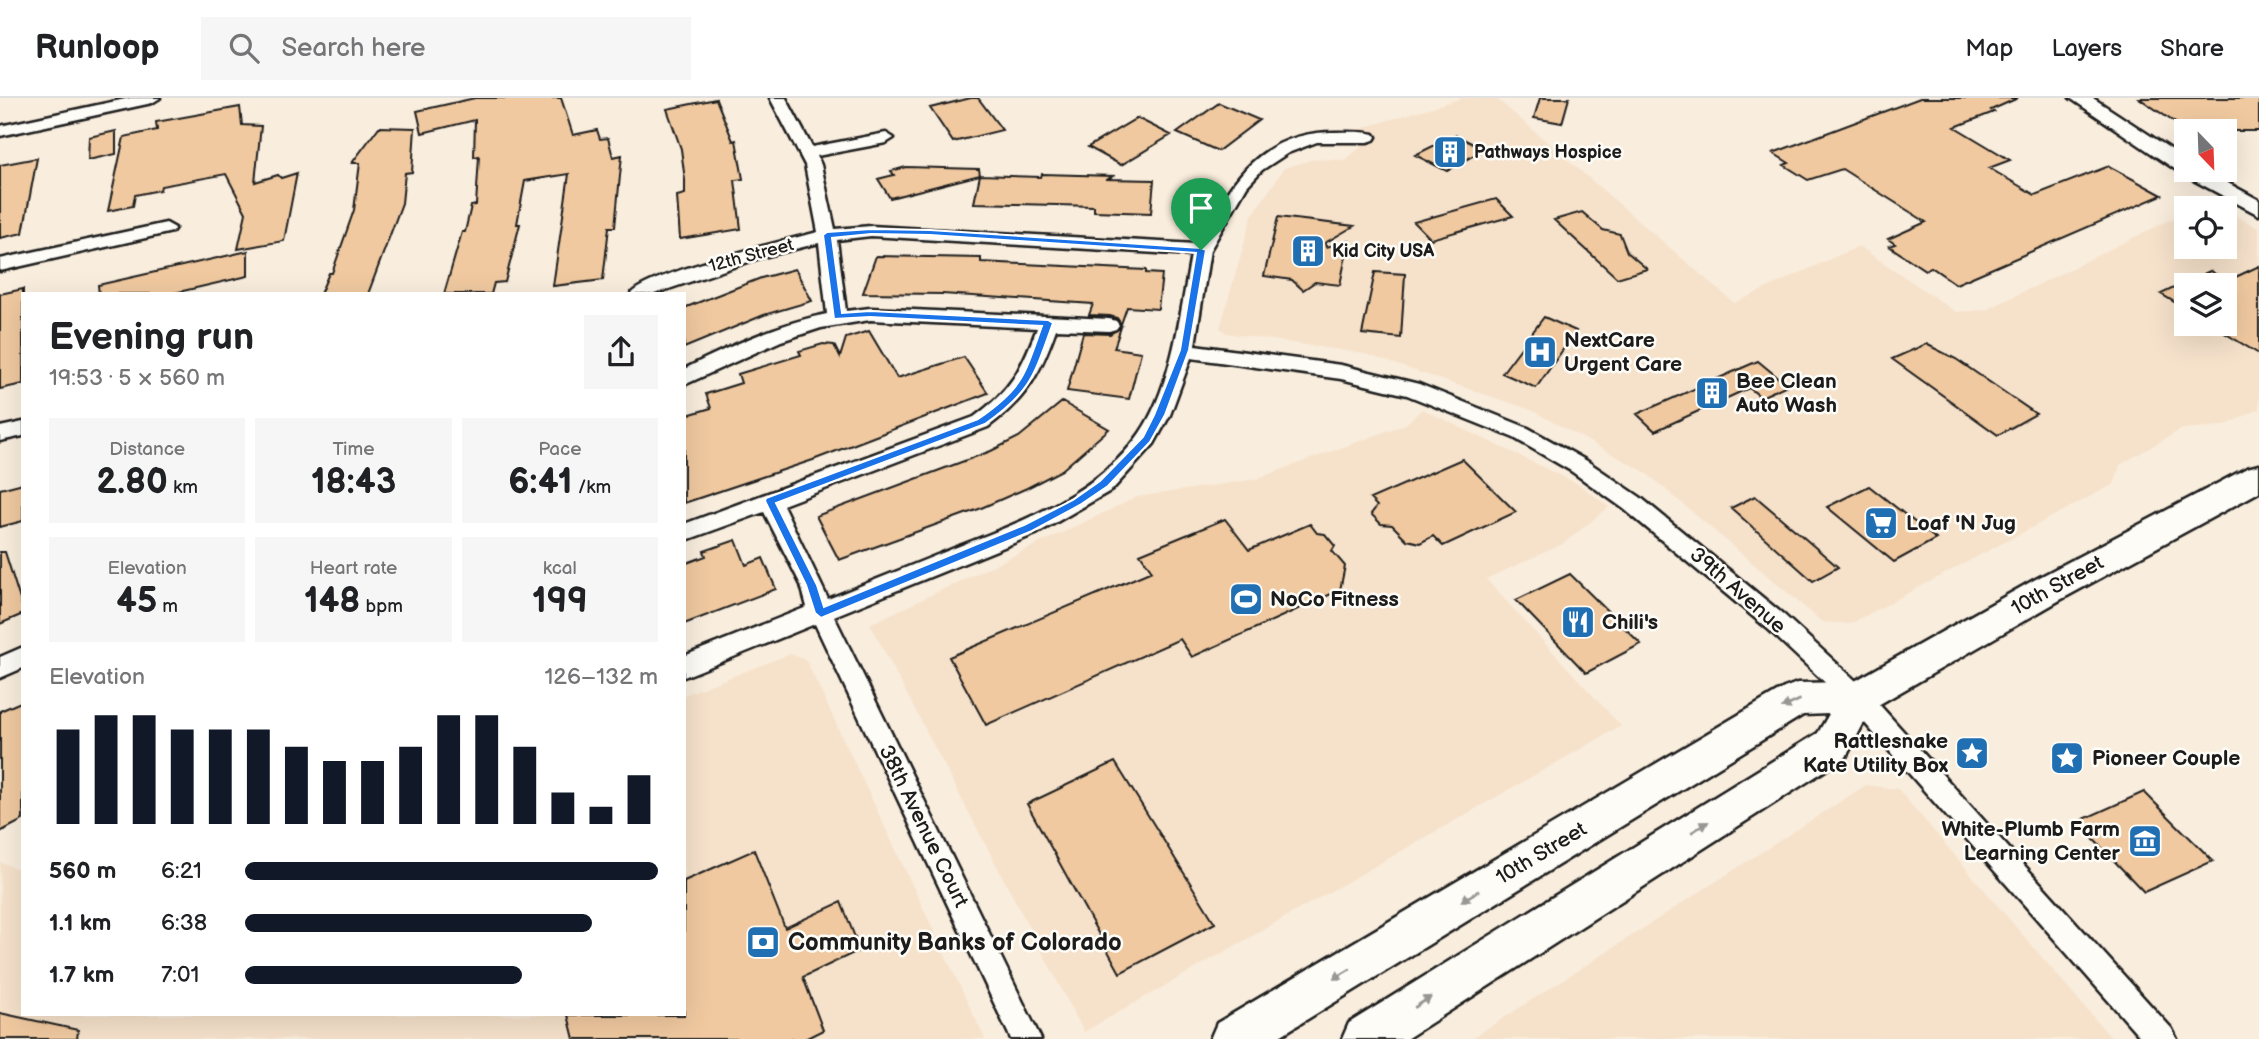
<!DOCTYPE html>
<html lang="en">
<head>
<meta charset="utf-8">
<style>
	:root { --surface:#fff; --page:#f6f6f6; --text:#202124; --muted:#757577; --line:#e0e0e0; --accent:#111827 }
	body { margin:0; font-family:"Balsamiq Sans",sans-serif; background:var(--page); color:var(--text); height:100vh; display:flex; flex-direction:column; font-size:26px; white-space:nowrap }
	* { box-sizing:border-box; margin:0 }
	p { font-size:23px; color:var(--muted) }
	.icon { flex:none; width:38px; height:38px; fill:none; stroke:currentColor; stroke-width:2; stroke-linecap:round; stroke-linejoin:round }
	.map { position:relative; flex:1; overflow:hidden }
	.sheet { position:absolute; left:21px; top:194px; width:665px; height:724px; display:flex; flex-direction:column; background:var(--surface); border-radius:0px; box-shadow:0 7px 28px #0002 }
	.sheet>* { flex:none }
	.needle { width:46px; rotate:157deg }
	.buttons { position:absolute; left:2174px; top:21px; display:grid; gap:14px }
	.buttons a { display:grid; place-items:center; width:63px; height:63px; border-radius:0px; background:var(--surface); box-shadow:0 7px 28px #0002; font-size:35px }
	.pin { position:absolute; display:grid; place-items:center; width:60px; height:60px; color:#fff; margin:-72px -30px; border-radius:50% 50% 50% 0; rotate:-45deg; box-shadow:0 0 7px #0007 }
	.pin .icon { rotate:45deg }
	.round { display:grid; place-items:center; flex:none; width:74px; height:74px; border-radius:0px; background:var(--page) }
	.headline { display:flex; align-items:center; justify-content:space-between; height:119px; padding:0 28px }
	h1 { font-size:38px; font-weight:800; line-height:52px }
	.figures { display:grid; grid-template-columns:repeat(3,1fr); gap:10px; height:119px; padding:7px 28px }
	.figures div { display:grid; align-content:center; border-radius:0px; background:var(--page); text-align:center }
	.figures b { font-size:35px; font-weight:800 }
	.figures small { font-size:19px; font-weight:400 }
	.figures p { font-size:19px }
	.chart { height:196px; padding:14px 28px }
	.chart p { display:flex; justify-content:space-between }
	.chart svg { width:100%; height:126px; margin-top:7px; stroke:var(--accent); stroke-width:6 }
	ul { padding:0 28px; list-style:none; font-size:23px }
	li { display:grid; grid-template-columns:112px 84px 1fr; align-items:center; height:52px }
	li i { height:18px; border-radius:9px; background:var(--accent) }
	header { display:flex; align-items:center; gap:42px; box-sizing:border-box; height:98px; padding:0 35px; background:var(--surface); border-bottom:2px solid var(--line) }
	header strong { font-size:33px }
	nav { display:flex; gap:38px; margin-inline-start:auto; font-size:24px }
	.search { width:490px; height:63px; background:var(--page); display:flex; align-items:center; gap:18px; box-sizing:border-box; padding:0 24px; border-radius:0px; color:var(--muted); font-size:26px }
	.map>svg:first-child { display:block }
	.built { fill:#f6e2cb; fill-rule:evenodd }
	.building { fill:#f0c9a0; stroke:#1c1c1c; stroke-width:2 }
	.lines { fill:none; stroke-linecap:round; stroke-linejoin:round }
	.minor-casing { stroke:#1c1c1c; stroke-width:5 }
	.tertiary-casing { stroke:#1c1c1c; stroke-width:5 }
	.primary-casing { stroke:#1c1c1c; stroke-width:5 }
	.minor { fill:#fdfcf7; fill-rule:evenodd }
	.tertiary { fill:#fdfcf7; fill-rule:evenodd }
	.primary { fill:#fdfcf7; fill-rule:evenodd }
	.oneway { fill:#989794 }
	.route { fill:#1a73e8; stroke:#fff; stroke-width:2; fill-rule:evenodd }
	.labels { text-anchor:middle; stroke-width:5; stroke-linejoin:round; paint-order:stroke }
	.far-poi-label { font-size:18px; font-weight:bold; fill:#1c1c1c; stroke:#fdfcf7; text-anchor:start }
	.far-street-label { font-size:18px; fill:#1c1c1c; stroke:#fdfcf7 }
	.poi-label { font-size:21px; font-weight:bold; fill:#1c1c1c; stroke:#fdfcf7; text-anchor:start }
	.street-label { font-size:21px; fill:#1c1c1c; stroke:#fdfcf7 }
	.near-poi-label { font-size:24px; font-weight:bold; fill:#1c1c1c; stroke:#fdfcf7; text-anchor:start }
</style>
</head>
<body>
<header>
<strong>Runloop</strong>
<div class="search"><svg class="icon" aria-label="search" viewBox="0 0 24 24"><circle cx="10" cy="10" r="6"/><path d="M15 15l6 6"/></svg>Search here</div>
<nav><a>Map</a><a>Layers</a><a>Share</a></nav>
</header>
<div class="map">
<svg width="2259" height="941" viewBox="0 0 2259 941">
	<rect width="100%" height="100%" fill="#f9eddd"/>
	<filter id="ink" filterUnits="userSpaceOnUse"><feTurbulence type="fractalNoise" baseFrequency=".0143" numOctaves="2"/><feDisplacementMap in="SourceGraphic" scale="14" xChannelSelector="R" yChannelSelector="G"/><feConvolveMatrix kernelMatrix="1 2 1 2 8 2 1 2 1" color-interpolation-filters="sRGB"/></filter>
	<g filter="url(#ink)">
		<path class="built" d="M1462 0H1496L1734 205 1859 148 1956 214 1986 212 2186 114V149H2224V112L2259 130V311L2224 328 2182 331 2120 367 2114 386 1850 526 1822 524 1645 374 1531 312 1365 256 1226 235 1220 230 1252 118 1284 70 1314 61 1345 62 1361 49 1356 32ZM2186 187H2224V226H2186Z
			M1422 311 1580 387 1609 409 1563 446 1486 481 1621 628 1084 934 870 526 1137 399 1256 381 1406 326Z
			M790 556 806 562 985 941H0V764L23 773V917H684V597Z
			M1866 687 1898 691 2112 941H1471Z"/>
		<path class="building" d="M475 0H561L573 37 597 32 600 41 608 40 613 59 622 57 615 129H609L603 182 553 188 569 76 525 83 517 126H520L505 184 494 185 491 196H444L462 134H465L471 108 476 107 479 58 474 59 475 22 422 35 417 13Z
			M971 0H978L1002 32 953 44 930 10Z
			M1540 0H1569L1562 25 1534 20Z
			M1920 0H2018L1991 12 1994 14 1955 29 2010 62 1989 70 2035 97 2109 68 2162 97 1956 186 1931 169 1925 172 1889 148 1895 146 1888 141 1926 124 1842 71 1808 82 1784 67 1789 65 1773 55Z
			M2139 0H2259V33H2187Z
			M716 1 733 43 736 42 743 81 735 82 741 131 680 141 677 98 685 96V82L681 51 667 11Z
			M1219 5 1259 22 1218 53 1177 35Z
			M240 9 242 27 261 28 255 84 278 77 281 80 297 75 284 143 238 151 246 115 226 76 161 88 160 92 135 97 133 108 108 113 124 39 157 32 156 24Z
			M1137 20 1171 37 1121 67 1088 49Z
			M379 29 415 30 412 74 405 75 402 105 368 196H320L329 175H332L354 112 360 65H352Z
			M116 33V56L88 62 89 39Z
			M1455 37 1484 51 1447 73 1415 57Z
			M37 60 23 135 0 140V67Z
			M906 69 979 71 980 77 890 100 878 81 894 77 891 73Z
			M1042 76 1113 78 1108 81 1154 82 1151 115 1094 113V108L974 105 980 77 1041 79Z
			M1496 101 1513 118 1431 141 1414 124Z
			M1582 114 1603 132 1620 136 1627 154 1647 171 1617 180 1554 122Z
			M1278 119 1354 128 1325 145 1326 149 1349 143 1340 187 1315 184 1303 192 1292 182 1264 178Z
			M248 153V178L170 196H99L98 187Z
			M876 158 981 160V164L1146 172V175L1162 176 1158 211 1127 209 1121 226 1117 220 1110 218 1089 217 1093 206 942 196 863 195Z
			M2259 168V256L2210 226H2224V187H2186V211L2161 196 2210 173 2227 183Z
			M795 171 812 203 764 217 684 250V210L761 180Z
			M1375 174 1405 176 1401 240 1362 236Z
			M23 191V286L0 291V196Z
			M1544 219 1576 233 1536 290 1502 275Z
			M1121 229 1114 250 1141 254 1129 301 1067 293 1083 235 1110 236Z
			M869 233 897 280 964 259 988 295 813 362 684 405V318L711 310 706 296 741 285 738 276 801 257 799 253 823 246 834 247 840 259 846 240Z
			M1926 246 1956 261 2036 316 1998 337 1892 261Z
			M1758 263 1787 287 1761 299 1749 290 1655 333 1637 316Z
			M1062 304 1109 331 1062 372 1027 390 979 411 839 462 816 418 991 353 1019 339Z
			M1462 361 1516 414 1443 448 1433 438 1420 445 1407 442 1392 427 1381 426 1371 416 1377 408 1370 401Z
			M23 385V423L0 429V391Z
			M1869 388 1936 441 1894 464 1827 409Z
			M1755 398 1795 432 1838 469 1813 483 1731 410Z
			M1225 421 1249 452 1310 426 1317 435 1325 436 1335 448 1332 453 1345 468 1340 492 1192 559 1180 541 986 627 949 559 1152 473 1140 456Z
			M736 442 746 467 763 460 776 491 684 526V466L706 458 704 453Z
			M0 454H5L23 511V516L0 526Z
			M1570 476 1641 546 1586 575 1516 502Z
			M23 603V722L0 734V613Z
			M1115 664 1215 825 1120 875 1027 706Z
			M2144 694 2213 763 2144 794 2077 724Z
			M754 752 785 830 841 804 860 852 803 879 823 932 805 941H574L568 917H684V783Z
			M0 915 78 932 77 941H0Z"/>
		<g class="lines">
			<g class="minor-casing">
				<path id="minor" d="M130 0H160L152 5 0 38V28Z
					M770 0H786L812 49 886 35 894 40 886 45 817 58 821 67 835 131 871 128 1196 146C1231 86 1256 34 1336 34 1348 34 1362 33 1374 36L1376 39 1374 42 1368 44H1317L1288 55 1262 72 1247 88 1210 152 1195 247 1341 267 1419 286 1528 330 1587 363 1640 399 1784 517 1867 593 2172 931 2177 941H2142L1849 607 1768 531 1624 411 1571 373 1514 340 1407 297 1341 281 1191 260 1170 317 1154 346 1112 392 1036 436 834 518 1041 941H1011L815 526 684 579V558L807 509 801 487 764 414 684 443V426L974 319C1011 292 1021 272 1037 230L870 222 821 230 781 243 684 287V271C730 248 777 226 827 216L819 145 763 159 654 196H631C645 176 786 142 818 134L805 67ZM871 138 1191 157C1181 212 1172 289 1140 335 1097 397 1019 425 952 451 911 468 869 484 828 501L783 407 988 329C1027 300 1040 276 1056 231L1109 233 1116 231 1119 227 1116 223 1109 221 870 210 846 213 837 142Z
					M166 125 175 130 172 134 0 173V161Z
					M23 324V338L0 343V329Z
					M23 549V570L0 580V559Z"/>
			</g>
			<g class="tertiary-casing">
				<path id="tertiary" d="M2070 0H2093L2186 61V72H2204L2259 102V117L2182 76Z"/>
			</g>
			<g class="primary-casing">
				<path id="primary" d="M2259 367V394L2060 502 1871 611 1846 659 1406 941H1342L1349 925 1818 635 1829 616 1803 617 1275 941H1210L1217 925 1784 590 1797 585 1853 584 2034 482 2247 370Z"/>
			</g>
			<use href="#minor" class="minor"/>
			<use href="#tertiary" class="tertiary"/>
			<use href="#primary" class="primary"/>
		</g>
		<defs><path id="oneway-solid" d="M-6-.8H1V-3.2L6.5 0L1 3.2V.8H-6Z" transform="scale(1.75)"/></defs>
		<g class="oneway">
			<use href="#oneway-solid" transform="translate(1791 606) rotate(155)"/>
			<use href="#oneway-solid" transform="translate(1700 729) rotate(-32)"/>
			<use href="#oneway-solid" transform="translate(1470 798) rotate(149)"/>
			<use href="#oneway-solid" transform="translate(1342 876) rotate(149)"/>
			<use href="#oneway-solid" transform="translate(1423 904) rotate(-33)"/>
		</g>
	</g>
	<path class="route" d="M871 131 930 132 1201 150 1206 152 1189 252 1165 317 1150 344 1108 388 1080 407 1032 433 821 520 815 515 806 487 765 403 766 400 978 321C1023 290 1024 278 1042 228L870 219 834 221 823 137 827 134ZM871 136 930 137 1196 155 1180 252 1154 317 1143 339 1100 383 1073 402 1024 427 824 509 817 487 776 405 985 326C1032 293 1034 277 1053 225L1048 222 870 213 842 215 832 140Z"/>
	<defs>
		<g id="building-square" transform="scale(1.75)"><rect x="-9" y="-9" width="18" height="18" rx="4" fill="#1f6fb2" stroke="#fdfcf7"/><path d="M-4-6H4V6H1V3H-1V6H-4ZM-2.5-4.3h1.7v1.8h-1.7ZM.8-4.3h1.7v1.8H.8ZM-2.5-1h1.7V.8h-1.7ZM.8-1h1.7V.8H.8Z" fill="#fff"/></g>
		<g id="hospital-square" transform="scale(1.75)"><rect x="-9" y="-9" width="18" height="18" rx="4" fill="#1f6fb2" stroke="#fdfcf7"/><path d="M-5-5h3v3.5h4V-5h3V5h-3V1.5h-4V5h-3Z" fill="#fff"/></g>
		<g id="supermarket-square" transform="scale(1.75)"><rect x="-9" y="-9" width="18" height="18" rx="4" fill="#1f6fb2" stroke="#fdfcf7"/><path d="M-6-5.5h2.5l.6 2H6L4.5 2H-2.5L-4.4-4H-6ZM-1.5 3.2a1.3 1.3 0 1 0 .1 0ZM3 3.2a1.3 1.3 0 1 0 .1 0Z" fill="#fff"/></g>
		<g id="stadium-square" transform="scale(1.75)"><rect x="-9" y="-9" width="18" height="18" rx="4" fill="#1f6fb2" stroke="#fdfcf7"/><path d="M0-5a6.5 5 0 1 0 0 10a6.5 5 0 1 0 0-10ZM-3.5-1.8h7v3.6h-7Z" fill="#fff"/></g>
		<g id="restaurant-square" transform="scale(1.75)"><rect x="-9" y="-9" width="18" height="18" rx="4" fill="#1f6fb2" stroke="#fdfcf7"/><path d="M-5-6h1v4h1v-4h1v4h1v-4h1v5L-1.5 .5V6h-2V.5L-5-1ZM5-6V6H3V1.5H1.5Q1.5-4 5-6Z" fill="#fff"/></g>
		<g id="sight-square" transform="scale(1.75)"><rect x="-9" y="-9" width="18" height="18" rx="4" fill="#1f6fb2" stroke="#fdfcf7"/><path d="M0-6L1.8-2.2L6-1.7L2.9 1.2L3.7 5.4L0 3.3L-3.7 5.4L-2.9 1.2L-6-1.7L-1.8-2.2Z" fill="#fff"/></g>
		<g id="museum-square" transform="scale(1.75)"><rect x="-9" y="-9" width="18" height="18" rx="4" fill="#1f6fb2" stroke="#fdfcf7"/><path d="M0-6L6-3V-2H-6V-3ZM-5-1h2V3h-2ZM-1-1h2V3h-2ZM3-1h2V3H3ZM-6 4H6V6H-6Z" fill="#fff"/></g>
		<g id="bank-square" transform="scale(1.75)"><rect x="-9" y="-9" width="18" height="18" rx="4" fill="#1f6fb2" stroke="#fdfcf7"/><path d="M-6-4H6V4H-6ZM0-2.3a2.3 2.3 0 1 0 0 4.6a2.3 2.3 0 1 0 0-4.6Z" fill="#fff"/></g>
	</defs>
	<g fill-rule="evenodd">
		<use href="#building-square" x="1450" y="54"/>
		<use href="#building-square" x="1308" y="153"/>
		<use href="#hospital-square" x="1540" y="254"/>
		<use href="#building-square" x="1712" y="295"/>
		<use href="#supermarket-square" x="1881" y="425"/>
		<use href="#stadium-square" x="1246" y="501"/>
		<use href="#restaurant-square" x="1578" y="524"/>
		<use href="#sight-square" x="1972" y="655"/>
		<use href="#sight-square" x="2067" y="660"/>
		<use href="#museum-square" x="2145" y="743"/>
		<use href="#bank-square" x="763" y="844"/>
	</g>
	<g class="labels">
		<g class="far-poi-label">
			<text x="1474" y="60">Pathways Hospice</text>
			<text x="1332" y="159">Kid City USA</text>
		</g>
		<g class="far-street-label">
			<text transform="translate(751 157) rotate(-15)" y="6">12th Street</text>
		</g>
		<g class="poi-label">
			<text x="1564" y="249">NextCare<tspan x="1564" dy="24">Urgent Care</tspan></text>
			<text x="1736" y="290">Bee Clean<tspan x="1736" dy="24">Auto Wash</tspan></text>
			<text x="1906" y="432">Loaf 'N Jug</text>
			<text x="1270" y="508">NoCo Fitness</text>
			<text x="1602" y="531">Chili's</text>
			<text x="1948" y="650" text-anchor="end">Rattlesnake<tspan x="1948" dy="24">Kate Utility Box</tspan></text>
			<text x="2092" y="667">Pioneer Couple</text>
			<text x="2120" y="738" text-anchor="end">White-Plumb Farm<tspan x="2120" dy="24">Learning Center</tspan></text>
		</g>
		<g class="street-label">
			<text transform="translate(2057 487) rotate(-29)" y="7">10th Street</text>
			<text transform="translate(1738 492) rotate(41)" y="7">39th Avenue</text>
			<text transform="translate(924 728) rotate(64)" y="7">38th Avenue Court</text>
			<text transform="translate(1541 755) rotate(-31)" y="7">10th Street</text>
		</g>
		<g class="near-poi-label">
			<text x="788" y="852">Community Banks of Colorado</text>
		</g>
	</g>
</svg>
<div class="buttons">
<a><svg class="needle" viewBox="-14 -14 28 28"><path d="M0-13l5 13h-10z" fill="#e53935"/><path d="M0 13l5-13h-10z" fill="#757577"/></svg></a>
<a><svg class="icon" aria-label="locate" viewBox="0 0 24 24"><circle cx="12" cy="12" r="6"/><path d="M12 2v4M12 18v4M2 12h4M18 12h4"/></svg></a>
<a><svg class="icon" aria-label="layers" viewBox="0 0 24 24"><path d="M12 4l9 5-9 5-9-5zM3 14l9 5 9-5"/></svg></a>
</div>
<div class="pin" style="left:1201px;top:152px;background:#1e9e55"><svg class="icon" aria-label="arrive" viewBox="0 0 24 24"><path d="M6 21V4h12l-3 4 3 4H6"/></svg></div>
<section class="sheet">
<div class="headline"><div><h1>Evening run</h1><p>19:53 · 5 × 560 m</p></div><a class="round"><svg class="icon" aria-label="share" viewBox="0 0 24 24"><path d="M12 15V3M7 8l5-5 5 5M5 13v7h14v-7"/></svg></a></div>
<div class="figures">
<div><p>Distance</p><b>2.80<small> km</small></b></div>
<div><p>Time</p><b>18:43</b></div>
<div><p>Pace</p><b>6:41<small> /km</small></b></div>
</div>
<div class="figures">
<div><p>Elevation</p><b>45<small> m</small></b></div>
<div><p>Heart rate</p><b>148<small> bpm</small></b></div>
<div><p>kcal</p><b>199</b></div>
</div>
<div class="chart"><p><span>Elevation</span>126–132 m</p>
<svg viewBox="0 0 160 44" preserveAspectRatio="none"><path d="M5 44V11M15 44V6M25 44V6M35 44V11M45 44V11M55 44V11M65 44V17M75 44V22M85 44V22M95 44V17M105 44V6M115 44V6M125 44V17M135 44V33M145 44V38M155 44V27"/></svg>
</div>
<ul>
<li><b>560 m</b>6:21<i style="width:100%"></i></li>
<li><b>1.1 km</b>6:38<i style="width:84%"></i></li>
<li><b>1.7 km</b>7:01<i style="width:67%"></i></li>
</ul>
</section>
</div>
</body>
</html>
